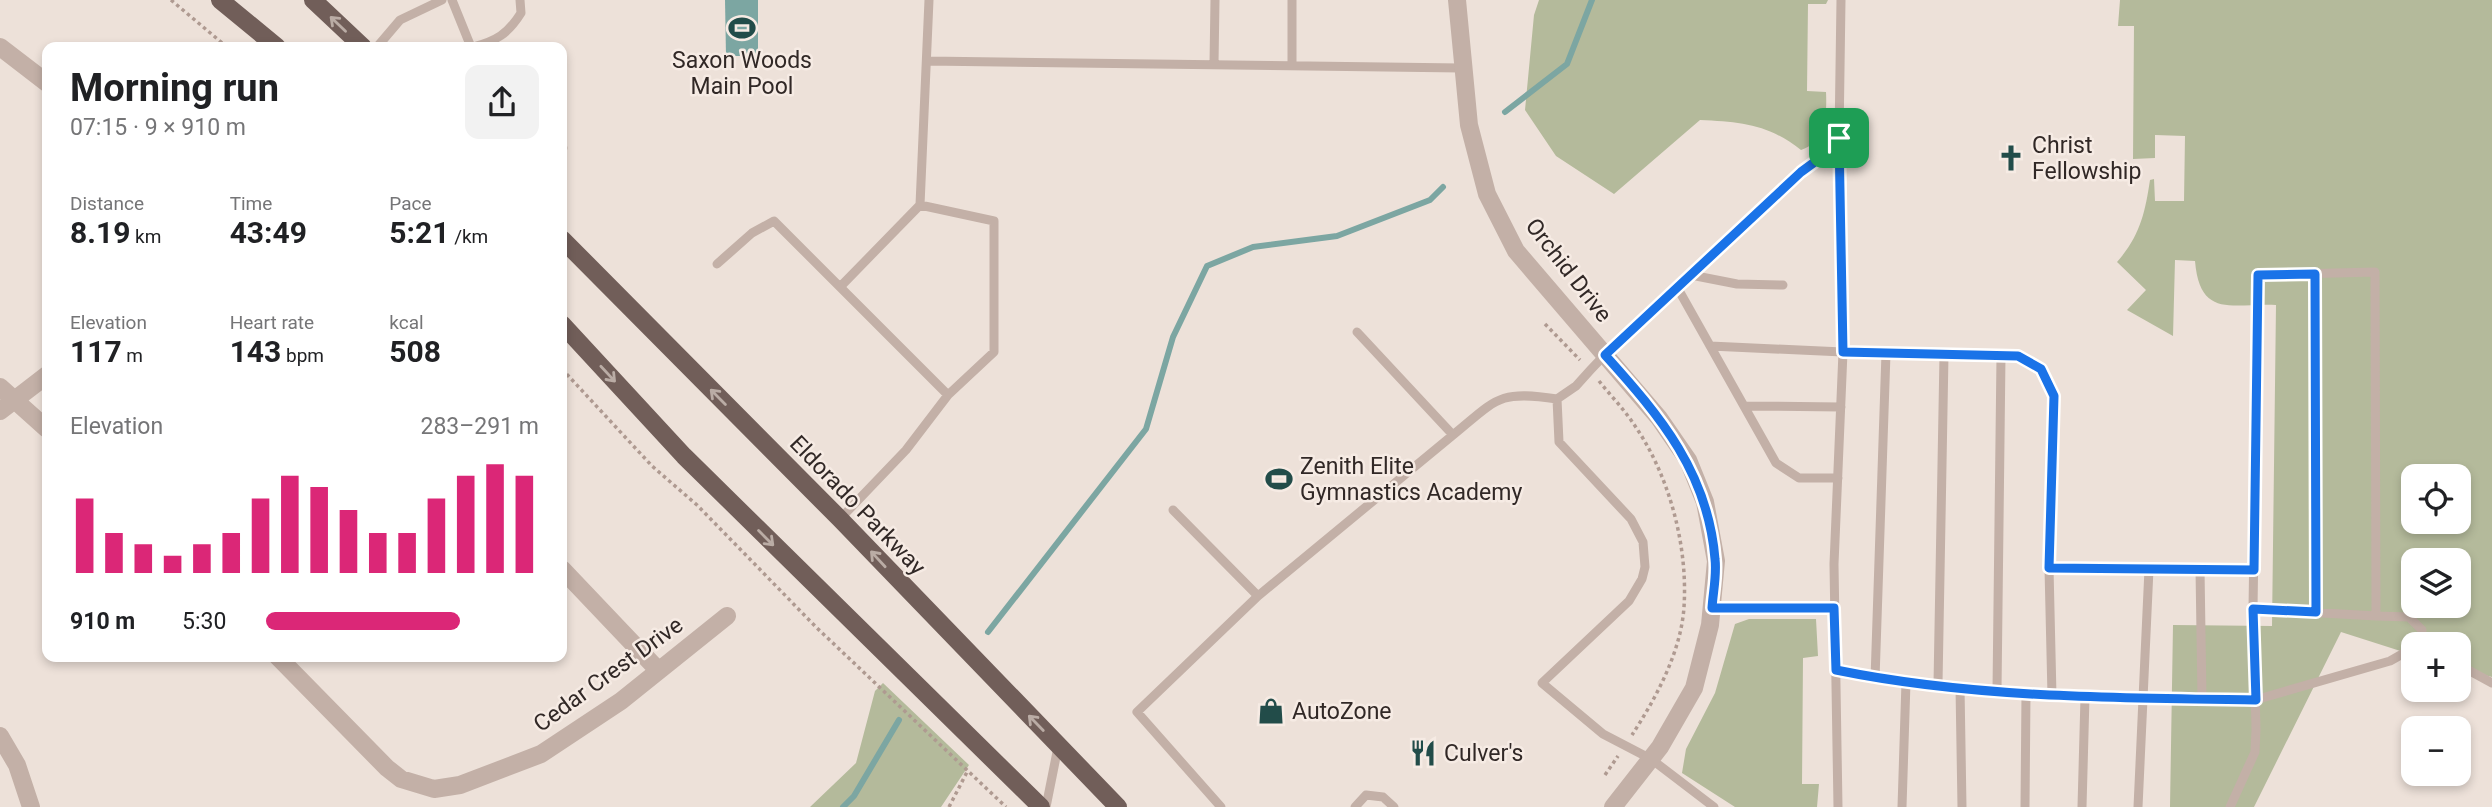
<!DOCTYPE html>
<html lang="en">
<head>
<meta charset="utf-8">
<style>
	:root { --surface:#fff; --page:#f2f2f2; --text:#202124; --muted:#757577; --accent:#db2777 }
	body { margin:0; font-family:Roboto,sans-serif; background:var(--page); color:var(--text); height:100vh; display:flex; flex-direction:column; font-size:26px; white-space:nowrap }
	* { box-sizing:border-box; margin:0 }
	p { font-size:23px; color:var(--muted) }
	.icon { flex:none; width:38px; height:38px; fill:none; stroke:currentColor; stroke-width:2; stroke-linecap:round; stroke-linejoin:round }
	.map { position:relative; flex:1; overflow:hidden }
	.side { position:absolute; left:42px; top:42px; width:525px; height:620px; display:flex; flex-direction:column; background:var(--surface); border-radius:14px; box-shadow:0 4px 10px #0003 }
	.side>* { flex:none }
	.fabs { position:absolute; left:2401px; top:464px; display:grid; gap:14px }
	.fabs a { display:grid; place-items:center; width:70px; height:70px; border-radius:14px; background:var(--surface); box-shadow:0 4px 10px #0003; font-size:35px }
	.pin { position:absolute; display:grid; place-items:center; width:60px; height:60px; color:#fff; margin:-30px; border-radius:14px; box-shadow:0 4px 10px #0006 }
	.round { display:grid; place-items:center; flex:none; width:74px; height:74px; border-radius:14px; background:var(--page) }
	.summary { display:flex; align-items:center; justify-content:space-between; height:119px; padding:0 28px }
	h1 { font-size:38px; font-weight:700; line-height:52px }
	.figures { display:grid; grid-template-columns:repeat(3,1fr); gap:10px; height:119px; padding:7px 28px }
	.figures div { display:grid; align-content:center }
	.figures b { font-size:30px; font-weight:700 }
	.figures small { font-size:19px; font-weight:400 }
	.figures p { font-size:19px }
	.chart { height:196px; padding:14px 28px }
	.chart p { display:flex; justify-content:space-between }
	.chart svg { width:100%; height:126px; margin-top:7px; stroke:var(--accent); stroke-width:6 }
	ul { padding:0 28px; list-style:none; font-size:23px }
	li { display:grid; grid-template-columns:112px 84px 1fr; align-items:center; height:52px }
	li i { height:18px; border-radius:9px; background:var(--accent) }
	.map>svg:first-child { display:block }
	.green { fill:#b4ba9b; fill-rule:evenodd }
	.water { fill:#7ca6a2 }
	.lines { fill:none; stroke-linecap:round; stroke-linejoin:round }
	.stream { stroke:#7ca6a2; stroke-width:6 }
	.path { stroke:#af9a91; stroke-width:3.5; stroke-dasharray:3.5 3.5; stroke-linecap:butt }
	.lane { stroke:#c3b0a7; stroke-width:9 }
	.street { stroke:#c3b0a7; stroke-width:18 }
	.primary { stroke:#715e59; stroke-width:18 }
	.oneway { stroke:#baaca5 }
	.route-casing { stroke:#fff; stroke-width:14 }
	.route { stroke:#1a73e8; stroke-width:9 }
	.labels { text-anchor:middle; stroke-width:5; stroke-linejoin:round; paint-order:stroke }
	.poi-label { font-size:23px; fill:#312826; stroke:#f6ebe4; text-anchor:start }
	.street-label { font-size:23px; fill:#312826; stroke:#f6ebe4 }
</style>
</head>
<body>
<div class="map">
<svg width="2492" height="807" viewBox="0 0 2492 807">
	<rect width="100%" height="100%" fill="#ede1d9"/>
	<path class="green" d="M1539 0H1828L1826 4H1808L1807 91 1826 92C1827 113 1826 142 1801 150 1768 124 1741 122 1700 120L1614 194 1556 156 1525 110 1534 15Z
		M2120 0H2492V677L2459 669V644H2413V655L2341 632 2254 807H2170L2173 625 2272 626 2276 305C2232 303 2200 319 2195 261L2175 260 2173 336 2127 310 2146 290 2117 262C2140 236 2145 213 2150 180L2154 179 2155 201H2184L2185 136 2155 135V158L2133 159 2134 26H2118ZM2413 476H2459V522H2413ZM2413 560H2459V606H2413Z
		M1749 619H1816L1818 656 1803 658 1802 784H1819L1817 807H1735L1682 773 1686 749 1715 693 1735 624Z
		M883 683 969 765 941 807H810L856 763 875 691Z"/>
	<path class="water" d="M725 0H758V56H726Z"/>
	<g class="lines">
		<path class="stream" d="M1505 112 1567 64 1592 0
			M988 632 1146 429 1173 337 1207 266 1253 247 1337 236 1430 200 1443 187
			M843 807 854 796 899 720"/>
		<path class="path" d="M171 0 227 47
			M1545 324 1580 360
			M562 369 652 466 697 505 817 628 1006 807
			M1599 381C1610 395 1623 408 1633 423 1669 474 1688 545 1684 607 1681 652 1656 698 1632 735
			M1605 775 1618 756
			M949 807 967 772"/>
		<path class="lane" d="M452 0 471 47
			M1292 0V65
			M377 47 400 20 442 0
			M473 47C496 41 508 34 521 13L520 0
			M928 61 1461 68
			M1214 64 1215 0
			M562 147 563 148
			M717 264 752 233 774 221 948 395
			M2315 274 2316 612
			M1691 275 1737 284 1783 285
			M840 287 920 205 929 0
			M1677 287 1776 463 1799 478H1838
			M1357 332 1453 435C1497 399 1498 390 1557 399L1576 386C1635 319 1706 260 1771 199 1794 179 1820 161 1839 138L1841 0
			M1710 346 1843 352 1839 138
			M1557 399 1559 442 1631 519 1643 542 1645 567 1642 579 1629 601 1542 683 1603 734 1651 759 1714 807
			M1744 406 1841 407
			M1173 510 1258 596
			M840 519 906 450 948 395 994 352V221L920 205
			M2200 569 2202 699
			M1712 608H1834
			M2376 616 2409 617 2422 630 2420 644
			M2459 665 2492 683
			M1836 670 1875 679 2052 696 2049 568 2254 570
			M1875 679 1886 353
			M1938 684 1944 355
			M1960 687 1962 807
			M1997 690 2001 356
			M2052 696 2255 700 2390 661 2413 648
			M1046 807 1058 747
			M1221 807 1137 712 1258 596 1453 435
			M1355 807 1366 795 1383 797 1394 807
			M1838 807 1834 564 1843 352 2018 356 2041 369 2054 396 2049 568
			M1902 807 1906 682
			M2025 807 2026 693
			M2082 807 2085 697
			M2138 807 2149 569
			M2230 807 2255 752 2256 729 2253 609 2258 275 2375 272 2376 616 2253 609"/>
		<path class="street" d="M1457 0 1469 125 1487 194 1516 251 1659 418 1688 460 1705 502 1716 561 1710 625 1694 688 1660 747 1613 807
			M0 47 47 83
			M0 387 47 429
			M0 411 47 375
			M562 569 658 670
			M277 656 387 768 401 779 434 789 460 785 541 754 621 701 727 616
			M0 736 17 765 31 807"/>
		<path class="primary" d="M220 0 277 47
			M313 0 363 47
			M562 239 840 519 1118 807
			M562 324 684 456 1041 807"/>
	</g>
	<defs><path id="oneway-shaft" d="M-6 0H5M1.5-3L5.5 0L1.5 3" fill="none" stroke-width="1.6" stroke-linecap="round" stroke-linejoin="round" transform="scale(1.75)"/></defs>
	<g class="oneway">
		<use href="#oneway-shaft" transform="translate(338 24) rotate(-136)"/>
		<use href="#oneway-shaft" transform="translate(608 374) rotate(47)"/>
		<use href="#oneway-shaft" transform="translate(718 397) rotate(-135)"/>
		<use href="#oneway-shaft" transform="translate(766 538) rotate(45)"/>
		<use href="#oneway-shaft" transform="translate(878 559) rotate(-133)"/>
		<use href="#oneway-shaft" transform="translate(1036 723) rotate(-134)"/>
	</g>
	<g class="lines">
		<g class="route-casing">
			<path id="route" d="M1839 138 1843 352 2018 356 2041 369 2054 396 2049 568 2254 570 2258 275 2315 274 2316 612 2253 609 2256 700C2116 698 1973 698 1836 670L1834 608H1712C1713 592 1717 575 1715 559 1708 473 1661 417 1605 355L1801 172 1827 153Z"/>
		</g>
		<use href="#route" class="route"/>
	</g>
	<defs>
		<g id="stadium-bare" transform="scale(2.1)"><path d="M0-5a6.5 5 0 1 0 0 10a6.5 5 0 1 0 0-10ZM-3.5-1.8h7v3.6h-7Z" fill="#224c49" stroke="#f6ebe4" stroke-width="2.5" paint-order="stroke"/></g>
		<g id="church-bare" transform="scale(2.1)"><path d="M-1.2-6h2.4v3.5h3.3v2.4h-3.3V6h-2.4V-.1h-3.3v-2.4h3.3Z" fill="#224c49" stroke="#f6ebe4" stroke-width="2.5" paint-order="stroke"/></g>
		<g id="shop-bare" transform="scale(2.1)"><path d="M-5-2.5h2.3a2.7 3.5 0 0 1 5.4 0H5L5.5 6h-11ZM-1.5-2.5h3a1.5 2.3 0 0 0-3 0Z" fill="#224c49" stroke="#f6ebe4" stroke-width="2.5" paint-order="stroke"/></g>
		<g id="restaurant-bare" transform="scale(2.1)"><path d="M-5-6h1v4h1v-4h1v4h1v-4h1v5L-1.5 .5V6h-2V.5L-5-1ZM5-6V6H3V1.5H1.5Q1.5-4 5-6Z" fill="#224c49" stroke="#f6ebe4" stroke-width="2.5" paint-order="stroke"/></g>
	</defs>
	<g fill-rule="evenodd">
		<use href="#stadium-bare" x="742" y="28"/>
		<use href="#church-bare" x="2011" y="158"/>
		<use href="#stadium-bare" x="1279" y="479"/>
		<use href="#shop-bare" x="1271" y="711"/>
		<use href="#restaurant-bare" x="1423" y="753"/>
	</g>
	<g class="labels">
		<g class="poi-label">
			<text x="742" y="68" text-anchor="middle">Saxon Woods<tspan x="742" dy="26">Main Pool</tspan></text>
			<text x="2032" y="153">Christ<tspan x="2032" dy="26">Fellowship</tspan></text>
			<text x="1300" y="474">Zenith Elite<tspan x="1300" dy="26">Gymnastics Academy</tspan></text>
			<text x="1292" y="719">AutoZone</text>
			<text x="1444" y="761">Culver's</text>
		</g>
		<g class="street-label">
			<text transform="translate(1569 270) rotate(52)" y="8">Orchid Drive</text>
			<text transform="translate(858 505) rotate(46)" y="8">Eldorado Parkway</text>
			<text transform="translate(608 674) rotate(-36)" y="8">Cedar Crest Drive</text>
		</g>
	</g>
</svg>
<div class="fabs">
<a><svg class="icon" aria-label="locate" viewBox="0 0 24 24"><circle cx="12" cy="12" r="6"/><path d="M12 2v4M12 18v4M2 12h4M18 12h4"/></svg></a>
<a><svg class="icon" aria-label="layers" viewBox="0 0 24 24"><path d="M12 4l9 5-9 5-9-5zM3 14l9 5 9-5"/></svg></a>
<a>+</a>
<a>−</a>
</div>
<div class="pin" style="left:1839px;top:138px;background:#1e9e55"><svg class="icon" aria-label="arrive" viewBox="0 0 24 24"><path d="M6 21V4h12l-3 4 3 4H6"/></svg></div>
<section class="side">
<div class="summary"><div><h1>Morning run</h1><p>07:15 · 9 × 910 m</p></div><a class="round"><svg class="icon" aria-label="share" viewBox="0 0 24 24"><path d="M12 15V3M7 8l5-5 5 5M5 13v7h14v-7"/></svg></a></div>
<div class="figures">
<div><p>Distance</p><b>8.19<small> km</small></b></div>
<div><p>Time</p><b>43:49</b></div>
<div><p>Pace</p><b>5:21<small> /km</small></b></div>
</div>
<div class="figures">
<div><p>Elevation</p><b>117<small> m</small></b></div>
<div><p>Heart rate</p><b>143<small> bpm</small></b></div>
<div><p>kcal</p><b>508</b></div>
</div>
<div class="chart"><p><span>Elevation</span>283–291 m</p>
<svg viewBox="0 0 160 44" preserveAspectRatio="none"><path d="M5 44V18M15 44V30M25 44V34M35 44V38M45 44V34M55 44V30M65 44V18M75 44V10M85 44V14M95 44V22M105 44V30M115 44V30M125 44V18M135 44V10M145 44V6M155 44V10"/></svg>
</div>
<ul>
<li><b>910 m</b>5:30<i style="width:71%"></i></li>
</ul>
</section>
</div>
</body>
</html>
